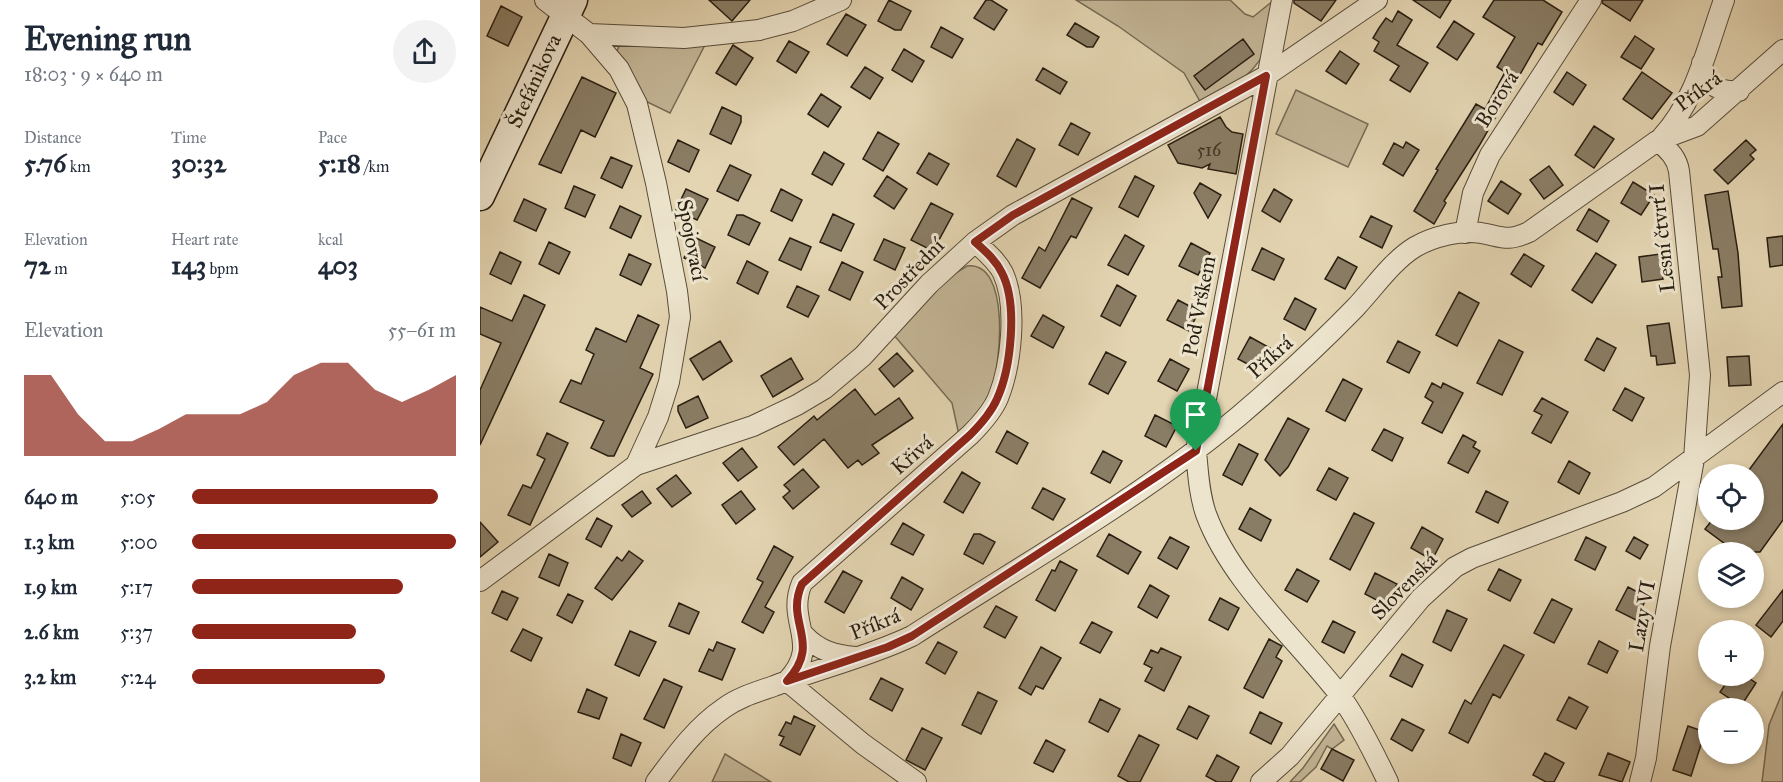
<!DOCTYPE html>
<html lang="en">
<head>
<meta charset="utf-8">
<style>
	:root { --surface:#fff; --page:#f2f2f3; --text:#1f2937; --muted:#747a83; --accent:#8f2418 }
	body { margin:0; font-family:"IM FELL Great Primer",serif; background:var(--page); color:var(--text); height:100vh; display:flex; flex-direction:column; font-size:22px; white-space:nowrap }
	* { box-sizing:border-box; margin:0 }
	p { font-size:20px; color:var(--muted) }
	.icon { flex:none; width:33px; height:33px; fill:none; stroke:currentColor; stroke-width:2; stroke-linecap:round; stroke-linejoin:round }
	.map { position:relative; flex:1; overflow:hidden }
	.side { display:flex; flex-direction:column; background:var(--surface); width:480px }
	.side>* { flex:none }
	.tools { position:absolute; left:1218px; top:464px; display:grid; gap:12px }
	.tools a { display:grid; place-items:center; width:66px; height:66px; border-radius:50%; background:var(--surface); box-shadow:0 3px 9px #0003; font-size:30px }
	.pin { position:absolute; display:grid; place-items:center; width:51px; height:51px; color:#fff; margin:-62px -26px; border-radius:50% 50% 50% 0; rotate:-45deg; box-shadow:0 0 6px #0007 }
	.pin .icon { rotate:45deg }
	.round { display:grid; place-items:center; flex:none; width:63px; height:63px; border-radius:32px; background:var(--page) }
	.headline { display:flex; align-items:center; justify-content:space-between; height:102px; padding:0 24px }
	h1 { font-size:33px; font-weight:700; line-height:45px }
	.stats { display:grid; grid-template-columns:repeat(3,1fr); gap:9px; height:102px; padding:6px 24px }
	.stats div { display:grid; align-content:center }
	.stats b { font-size:26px; font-weight:700 }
	.stats small { font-size:16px; font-weight:400 }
	.stats p { font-size:16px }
	.chart { height:168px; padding:12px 24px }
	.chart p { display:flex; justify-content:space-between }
	.chart svg { width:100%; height:108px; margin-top:6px; fill:var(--accent); opacity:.7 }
	ul { padding:0 24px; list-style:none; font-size:20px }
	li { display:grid; grid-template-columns:96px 72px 1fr; align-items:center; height:45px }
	li i { height:15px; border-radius:8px; background:var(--accent) }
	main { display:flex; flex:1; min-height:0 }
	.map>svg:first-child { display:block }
	.green { fill:#c4b697; stroke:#766a54; stroke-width:1.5 }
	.building { fill:#8a7d65; stroke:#281e11; stroke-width:1.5 }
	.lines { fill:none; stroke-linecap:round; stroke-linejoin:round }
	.street-casing { stroke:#574c39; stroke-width:22 }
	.secondary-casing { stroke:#281e11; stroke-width:31 }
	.street { stroke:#ede4cd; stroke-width:20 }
	.secondary { stroke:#ede4cd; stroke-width:28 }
	.route-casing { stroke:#fff; stroke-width:12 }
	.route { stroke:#8f2418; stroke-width:8 }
	.labels { text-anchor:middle; stroke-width:6; stroke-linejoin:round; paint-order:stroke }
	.number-label { font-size:18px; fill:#403626 }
	.street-label { font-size:21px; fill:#281e11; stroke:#ede4cd }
</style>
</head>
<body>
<main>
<section class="side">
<div class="headline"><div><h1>Evening run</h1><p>18:03 · 9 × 640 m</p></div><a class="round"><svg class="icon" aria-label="share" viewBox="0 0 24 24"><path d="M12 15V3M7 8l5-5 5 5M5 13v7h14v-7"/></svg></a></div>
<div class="stats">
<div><p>Distance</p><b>5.76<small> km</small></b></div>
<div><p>Time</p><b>30:32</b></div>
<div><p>Pace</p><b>5:18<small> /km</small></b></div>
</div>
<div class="stats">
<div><p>Elevation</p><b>72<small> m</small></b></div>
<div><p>Heart rate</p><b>143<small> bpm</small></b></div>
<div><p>kcal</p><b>403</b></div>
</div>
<div class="chart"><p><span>Elevation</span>55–61 m</p>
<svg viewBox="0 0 160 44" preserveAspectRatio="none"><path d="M0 44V11L10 11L20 27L30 38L40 38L50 33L60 27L70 27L80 27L90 22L100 11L110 6L120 6L130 17L140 22L150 17L160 11V44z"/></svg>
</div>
<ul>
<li><b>640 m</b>5:05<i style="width:93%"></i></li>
<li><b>1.3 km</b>5:00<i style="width:100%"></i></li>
<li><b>1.9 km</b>5:17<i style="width:80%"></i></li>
<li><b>2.6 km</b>5:37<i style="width:62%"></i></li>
<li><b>3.2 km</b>5:24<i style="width:73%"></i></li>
</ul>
</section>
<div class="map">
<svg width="1303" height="782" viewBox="0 0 1303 782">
	<rect width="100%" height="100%" fill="#e4d5b2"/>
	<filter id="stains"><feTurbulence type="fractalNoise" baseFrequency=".00333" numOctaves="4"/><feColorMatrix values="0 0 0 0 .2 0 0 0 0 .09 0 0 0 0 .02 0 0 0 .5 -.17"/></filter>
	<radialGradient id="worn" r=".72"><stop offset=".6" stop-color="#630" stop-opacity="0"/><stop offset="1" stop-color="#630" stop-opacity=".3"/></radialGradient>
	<path class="green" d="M596 0H750L765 14 773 17 794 0C792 14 791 29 788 42 779 74 748 90 722 105L704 73 638 26Z
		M227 41 190 113 161 99 136 54 139 46 144 42Z
		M816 90 888 124 868 167 796 134Z
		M487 266C531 261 521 365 511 391 504 408 491 421 479 435L472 403 413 334 469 277Z
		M1303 691V782H1282L1289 725Z
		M854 724 864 740 852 749 847 746 836 767 820 782H810L823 768Z
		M245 754 291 782H232Z"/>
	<path class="building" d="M229 0H270L252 21Z
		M409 0 431 11 421 30H415L398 21Z
		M506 0H511L527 10 514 30 494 18Z
		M814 0H856L841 21 814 3Z
		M933 0H971L960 18Z
		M1014 0H1063L1082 12 1062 45 1058 43 999 146 964 201 966 203 954 224 934 211 958 170 956 169 996 104 1005 109 1025 72 1017 67 1035 37 1003 17Z
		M1123 0H1163L1150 21 1122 3Z
		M21 6 42 17 28 46 7 36Z
		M918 11 932 20 917 45 948 63 930 92 910 80 919 66 894 51 899 42 893 38 899 28 906 18 912 22Z
		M366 14 386 25 367 56 347 44Z
		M974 21 994 34 977 60 957 47Z
		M595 23 619 37 613 47H607L587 35Z
		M461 27 483 39 472 58 451 47Z
		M1155 36 1174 49 1161 69 1141 57Z
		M763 39 774 54 725 90 714 76Z
		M309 41 329 52 316 73 297 61Z
		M253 45 273 58 256 85 236 73Z
		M424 49 444 61 432 82 412 70Z
		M860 51 879 64 866 84 846 71Z
		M385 67 403 78 390 99 371 87Z
		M563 68 587 82 580 94 556 80Z
		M1087 72 1106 85 1093 105 1074 92Z
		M1162 72 1192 93 1172 119 1143 99Z
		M102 77 136 93 115 137 101 130 81 173 59 164Z
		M341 94 361 107 348 127 328 114Z
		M242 107 261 116V122L251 144 230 134Z
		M740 117 746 127 752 132 763 134 756 174 728 169 730 164 722 168 698 163 688 145Z
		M591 123 610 133 598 155 579 145Z
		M1114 126 1134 139 1114 168 1095 155Z
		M398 132 419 144 403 171 383 159Z
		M537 139 555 149 536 187 517 176Z
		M198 140 219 150 209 172 188 162Z
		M1266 140 1276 150 1270 155 1274 159 1248 184 1234 170Z
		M926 142 939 150 923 176 903 164 914 143 923 148Z
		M344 152 364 164 352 185 332 174Z
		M449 153 469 164 457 185 437 173Z
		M131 157 152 166 142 188 121 178Z
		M250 165 271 175 258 201 237 191Z
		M1069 166 1083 185 1064 199 1050 180Z
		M407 176 427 189 414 209 394 196Z
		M655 176 674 186 658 217 639 207Z
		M1021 181 1041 194 1028 214 1008 201Z
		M1153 182 1174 195 1161 215 1141 203Z
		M720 183 741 195 728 218 714 193Z
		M94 186 115 195 105 217 85 208Z
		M206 189 228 199 217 220 196 210Z
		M301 189 322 200 312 221 291 211Z
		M794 189 812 200 800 222 782 211Z
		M1248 191 1258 253 1262 306 1242 308 1238 277H1242L1238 249H1233L1225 195Z
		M592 198 612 208 596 238 591 236 560 288 542 278 559 247 565 251Z
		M44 199 66 209 56 231 34 221Z
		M451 203 473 214 453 251 431 240Z
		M140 206 161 216 151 238 130 228Z
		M1109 209 1129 221 1117 242 1097 230Z
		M353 214 374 224 361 251 340 242Z
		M257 215H263L280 223 269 245 248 235Z
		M891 216 912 226 902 248 880 237Z
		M645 235 664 246 648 275 628 265Z
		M1303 236V265L1290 267 1287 238Z
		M214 237 235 247 225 268 204 258Z
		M310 238 331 247 321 270 299 260Z
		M404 239 425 248 415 270 394 260Z
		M69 242 90 252 79 274 59 264Z
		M711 243 730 253 718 275 699 266Z
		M782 248 804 259 794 280 772 270Z
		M20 252 41 262 31 284 10 274Z
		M1116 253 1136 265 1112 303 1092 290Z
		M149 254 171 264 161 285 140 275Z
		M1044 254 1064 266 1051 287 1031 274Z
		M1180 254 1183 279 1162 282 1159 257Z
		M858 257 877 267 865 289 845 279Z
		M267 261 288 272 278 294 257 283Z
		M362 262 383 272 370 300 349 290Z
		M637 285 656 296 640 326 621 316Z
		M317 286 339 296 328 317 307 307Z
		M979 292 999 303 977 346 956 335Z
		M44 295 65 305 0 445V390L21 343 0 334V307L32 321Z
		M815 298 836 309 825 330 804 319Z
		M698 300 719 311 709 331 687 320Z
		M158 315 179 325 160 368 173 374 134 456H128L111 448 124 421 80 402 91 380 101 384 114 354 106 350 116 328 146 342Z
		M563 315 584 327 573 348 551 336Z
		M1189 323 1195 363 1177 365 1176 356H1171L1167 326Z
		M770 337 790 348 777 369 758 359Z
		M1117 338 1136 348 1124 371 1105 360Z
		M1019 340 1043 352 1022 395 997 383Z
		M240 341 252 361 223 380 210 359Z
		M918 341 940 352 929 373 907 362Z
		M626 352 646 362 628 394 609 384Z
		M417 353 433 371 414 387 399 369Z
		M1269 356 1271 385 1249 386 1247 357Z
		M311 358 323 379 293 397 281 376Z
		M690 359 709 369 697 391 678 381Z
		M863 379 882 389 865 421 846 411Z
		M952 383 961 388 963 383 983 393 962 433 942 423 953 402 945 397Z
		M1145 388 1164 398 1152 421 1133 410Z
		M375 389 395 415 419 398 433 418 392 445 399 453 382 465 378 460 368 468 344 439 314 465 298 447 334 416 337 420Z
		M218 396 228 418 206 428 198 411V406Z
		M1062 398 1088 412 1071 443 1052 433 1062 415 1054 411Z
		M675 415 697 426 686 447 665 436Z
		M808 418 829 429 808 467 800 476 785 460Z
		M1303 424V520L1280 552H1256L1225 529 1233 519H1274V474H1266Z
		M904 429 923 438 912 461 892 450Z
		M527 431 548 443 537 464 516 452Z
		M67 433 88 443 50 525 28 515 43 485 51 488 65 459 57 455Z
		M983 435 996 442 993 447 1000 451 988 473 968 463Z
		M759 444 778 454 762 485 743 475Z
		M262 448 277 467 258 481 243 463Z
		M623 451 642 461 630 483 611 473Z
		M1089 461 1110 473 1099 494 1078 482Z
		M849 468 868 478 856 500 837 490Z
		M323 469 339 487 313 509 303 497 310 491 304 485Z
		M482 472 500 483 483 513 464 502Z
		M196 475 211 493 192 507 177 489Z
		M563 488 585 499 573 520 552 508Z
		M162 491 171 503 152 517 142 505Z
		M261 491 275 509 256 524 242 505Z
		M1006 491 1028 502 1018 523 996 512Z
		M770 508 791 520 781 541 759 529Z
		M874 513 894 523 870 570 850 559Z
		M117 518 132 526 121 547 106 539Z
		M0 522 18 542 0 557Z
		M423 523 444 535 433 555 411 544Z
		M942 527 963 539 952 560 931 548Z
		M494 534H500L515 542 503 564 484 554Z
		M629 534 661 552 648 574 617 556Z
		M690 537 709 547 697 569 678 558Z
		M1106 537 1126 547 1115 570 1095 560Z
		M1154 537 1168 545 1160 559 1146 551Z
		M294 546 313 557 285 607 294 612 283 633 262 622 283 582 277 579Z
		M149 551 163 561 132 600 115 588 137 557 142 561Z
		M69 554 88 563 79 586 59 577Z
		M580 561 597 570 575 611 556 600 572 570 575 571Z
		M817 569 839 581 827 602 805 590Z
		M1019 569 1041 580 1030 601 1008 590Z
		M363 571 382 581 364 613 345 602Z
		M895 573 917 584 906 605 885 594Z
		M422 577 443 589 431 610 411 598Z
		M670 585 689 596 677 618 658 607Z
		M1148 587 1167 597 1156 620 1136 610Z
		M1303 590V621L1291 637 1276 625Z
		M22 591 38 598 27 620 12 613Z
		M88 594 103 601 92 623 77 615Z
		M740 598 759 608 748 630 729 620Z
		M1072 599 1092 609 1074 643 1054 633Z
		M199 603 219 612 209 634 189 626Z
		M516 606 537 617 525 638 504 627Z
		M967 610 987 619 971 651 953 642Z
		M853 621 875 632 864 653 842 642Z
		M612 622 632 632 620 653 600 643Z
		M43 629 62 638 51 661 31 651Z
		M150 631 176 642 159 676 135 665Z
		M789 639 802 646 796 657 802 661 783 698 764 688Z
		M1119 641 1138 651 1127 673 1108 664Z
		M237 642 255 649 242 680 219 671 229 649 233 651Z
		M458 642 477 652 465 674 446 663Z
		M1024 645 1044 655 1020 698 1013 694 988 743 969 733 985 700 991 704Z
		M561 647 581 658 563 689 556 686 551 695 539 688Z
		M681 648 701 657 684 691 665 681 672 668 664 664 671 650 678 653Z
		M922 654 943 665 932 687 910 676Z
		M1252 675H1264L1276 683 1261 706 1240 692Z
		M401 678 423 689 412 711 390 699Z
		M184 679 202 687 184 728 164 719Z
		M107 689 127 698 119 719 98 712Z
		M498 692 517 701 501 734 482 725Z
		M1089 697 1108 707 1096 729 1077 720Z
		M620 699 640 709 628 732 609 722Z
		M709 706 729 716 717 739 697 729Z
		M780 712 802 723 791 744 770 733Z
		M314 716 335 726 320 755 300 745 304 737 299 735 306 722 311 724Z
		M922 719 944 730 932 751 911 739Z
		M1208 726 1225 732 1211 776 1193 770Z
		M442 728 462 738 445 770 426 760Z
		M141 734 161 743 151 766 133 758Z
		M659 735 679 745 660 782H649L638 776Z
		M566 740 585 750 573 772 554 763Z
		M852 749 874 760 863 781 841 769Z
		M1065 753 1084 763 1074 782H1066L1053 775Z
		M1128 753 1150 762 1142 782 1119 775Z
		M737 755 759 767 751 782H737L726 776Z"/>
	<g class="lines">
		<g class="street-casing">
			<path id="street" d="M65 0 109 34 204 38 279 30 313 21 361 0
				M802 0 716 451C718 472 719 494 726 514 750 580 816 639 859 694 877 718 895 755 908 782
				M109 34 139 69 157 104 176 183 197 291 200 317 189 382 178 417 156 465
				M1222 63C1225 85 1237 92 1259 91
				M1181 138C1216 101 1227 47 1244 0
				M985 233 993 193 1010 155 1111 0
				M0 581 156 465 273 426 317 405 344 389 383 356 449 284 495 242 533 215 786 76 897 0
				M324 635C339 651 355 655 375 657
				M307 681C343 643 305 623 322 583L490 435C501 424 512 412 518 398 531 366 538 306 523 273 517 261 505 251 495 242
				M307 681 383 744 436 782
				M176 782C196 755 216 727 244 708 259 697 277 692 294 686 340 668 388 657 432 636 542 565 658 500 759 416 800 381 838 346 875 308 894 288 912 261 935 247 952 237 982 229 1001 233 1023 237 1027 242 1049 232L1177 141 1217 126 1303 50
				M781 782 810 756 941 598 975 567 992 558 1142 502 1174 487 1303 392
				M1160 782 1166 758 1180 646 1214 459 1220 375 1199 171C1197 158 1189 149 1177 141"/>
		</g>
		<g class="secondary-casing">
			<path id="secondary" d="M0 196 93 0"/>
		</g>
		<use href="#street" class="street"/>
		<use href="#secondary" class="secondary"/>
	</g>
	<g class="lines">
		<g class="route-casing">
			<path id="route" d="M786 76 716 451 432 636 408 647 307 681C343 642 304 623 322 584L490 435C501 424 511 413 517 399 531 368 538 304 522 273 516 260 505 251 495 242L533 215Z"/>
		</g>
		<use href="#route" class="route"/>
	</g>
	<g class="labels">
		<g class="number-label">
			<text x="729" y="156">516</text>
		</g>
		<g class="street-label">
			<text transform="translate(54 81) rotate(-65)" y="7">Štefánikova</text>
			<text transform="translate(1218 91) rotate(-37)" y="7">Příkrá</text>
			<text transform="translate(1017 99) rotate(-58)" y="7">Borová</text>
			<text transform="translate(1182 238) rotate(-96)" y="7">Lesní čtvrť I</text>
			<text transform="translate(212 240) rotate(79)" y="7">Spojovací</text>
			<text transform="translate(429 274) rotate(-46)" y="7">Prostřední</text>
			<text transform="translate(719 306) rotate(-79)" y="7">Pod Vrškem</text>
			<text transform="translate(790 357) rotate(-42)" y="7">Příkrá</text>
			<text transform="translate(432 455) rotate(-41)" y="7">Křivá</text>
			<text transform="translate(924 586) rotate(-46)" y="7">Slovenská</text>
			<text transform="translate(1162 616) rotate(-80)" y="7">Lazy VI</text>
			<text transform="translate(395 624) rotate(-22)" y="7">Příkrá</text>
		</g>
	</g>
	<rect width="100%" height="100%" filter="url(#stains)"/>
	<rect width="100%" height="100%" fill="url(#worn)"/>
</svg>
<div class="tools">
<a><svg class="icon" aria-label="locate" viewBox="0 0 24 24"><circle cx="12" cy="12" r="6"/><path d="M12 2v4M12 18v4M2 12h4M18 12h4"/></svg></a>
<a><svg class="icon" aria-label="layers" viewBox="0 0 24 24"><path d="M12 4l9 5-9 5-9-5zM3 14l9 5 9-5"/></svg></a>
<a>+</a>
<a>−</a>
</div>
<div class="pin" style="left:716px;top:451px;background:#1e9e55"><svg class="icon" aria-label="arrive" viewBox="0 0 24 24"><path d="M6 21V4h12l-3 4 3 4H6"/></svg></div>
</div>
</main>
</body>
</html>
